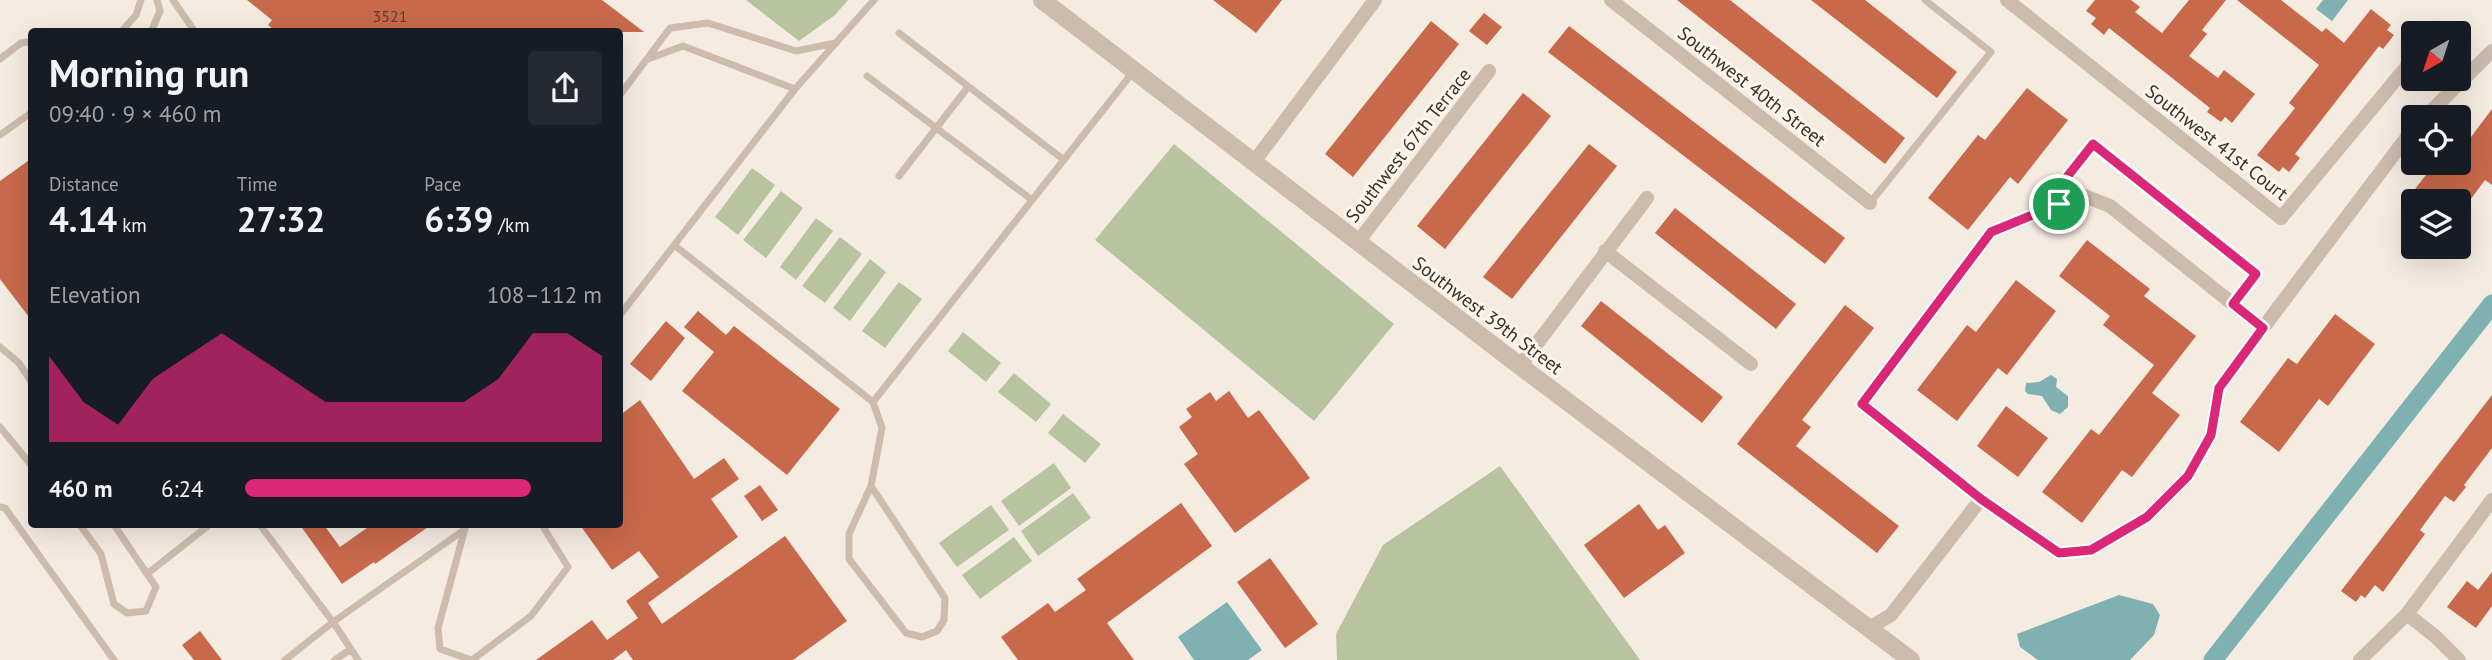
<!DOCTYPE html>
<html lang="en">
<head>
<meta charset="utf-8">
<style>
	:root { --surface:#171b24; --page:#242831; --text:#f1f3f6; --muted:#9ea1a6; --accent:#db2777 }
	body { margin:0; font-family:"PT Sans",sans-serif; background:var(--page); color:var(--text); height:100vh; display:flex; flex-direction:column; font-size:26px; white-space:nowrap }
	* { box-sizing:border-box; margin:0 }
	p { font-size:23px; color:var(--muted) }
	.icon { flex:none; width:38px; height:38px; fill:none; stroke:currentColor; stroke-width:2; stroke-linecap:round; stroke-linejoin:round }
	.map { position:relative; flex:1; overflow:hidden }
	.panel { position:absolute; left:28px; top:28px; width:595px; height:500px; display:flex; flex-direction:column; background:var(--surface); border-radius:7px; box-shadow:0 7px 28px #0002 }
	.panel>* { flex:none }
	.needle { width:46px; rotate:219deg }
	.fabs { position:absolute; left:2401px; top:21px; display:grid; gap:14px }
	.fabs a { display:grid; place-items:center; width:70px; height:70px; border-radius:7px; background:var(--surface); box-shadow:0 7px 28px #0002; font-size:35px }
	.pin { position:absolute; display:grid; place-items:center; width:60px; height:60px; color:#fff; margin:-30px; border:4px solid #fff; border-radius:50%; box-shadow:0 2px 7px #0007 }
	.round { display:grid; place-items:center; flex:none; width:74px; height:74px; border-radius:7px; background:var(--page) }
	.summary { display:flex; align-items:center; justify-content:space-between; height:119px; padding:0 21px }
	h1 { font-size:38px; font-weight:700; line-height:52px }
	.metrics { display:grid; grid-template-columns:repeat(3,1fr); gap:10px; height:119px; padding:7px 21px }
	.metrics div { display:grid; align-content:center }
	.metrics b { font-size:35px; font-weight:700 }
	.metrics small { font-size:19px; font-weight:400 }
	.metrics p { font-size:19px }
	.chart { height:196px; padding:14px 21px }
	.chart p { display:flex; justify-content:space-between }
	.chart svg { width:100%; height:126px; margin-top:7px; fill:var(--accent); opacity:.7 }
	ul { padding:0 21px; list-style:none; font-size:23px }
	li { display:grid; grid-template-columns:112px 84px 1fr; align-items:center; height:52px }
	li i { height:18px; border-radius:9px; background:var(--accent) }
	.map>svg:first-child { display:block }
	.green { fill:#b8c4a0 }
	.water { fill:#7fb0b2 }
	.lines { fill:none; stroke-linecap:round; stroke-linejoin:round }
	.canal { stroke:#7fb0b2; stroke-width:19 }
	.building { fill:#c8694b }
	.service { stroke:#cdbbac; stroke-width:7 }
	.minor { stroke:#cdbbac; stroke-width:14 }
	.tertiary { stroke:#cdbbac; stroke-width:18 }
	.route-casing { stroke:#fff; stroke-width:14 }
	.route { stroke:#db2777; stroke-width:9 }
	.labels { text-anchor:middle; stroke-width:6; stroke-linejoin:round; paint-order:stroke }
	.number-label { font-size:16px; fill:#5e3e33 }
	.street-label { font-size:19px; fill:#3b302b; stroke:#fbf5ee }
</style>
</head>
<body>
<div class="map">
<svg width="2492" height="660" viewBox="0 0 2492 660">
	<rect width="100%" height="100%" fill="#f4ebe1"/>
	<path class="green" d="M746 0H848L835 15 799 41Z
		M1174 144 1394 324 1314 421 1095 240Z
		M752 168 775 185 738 235 715 217Z
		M781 191 803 208 766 258 743 240Z
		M816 218 833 231 796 280 780 267Z
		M840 237 862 254 825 303 802 286Z
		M870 259 886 272 850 321 833 308Z
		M899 282 922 299 885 348 862 331Z
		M963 332 1001 363 986 382 948 351Z
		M1014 373 1051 404 1036 422 998 392Z
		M1063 414 1101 444 1085 463 1048 433Z
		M1054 463 1071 488 1019 526 1001 501Z
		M1500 466 1640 660H1337L1336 634 1383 545Z
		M1073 493 1091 518 1038 556 1021 531Z
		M991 505 1009 530 957 567 939 543Z
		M1014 537 1032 561 980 599 962 575Z"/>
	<path class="water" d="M2323 0H2348L2332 21 2316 9Z
		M2051 375 2057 379 2056 387 2068 396V407L2060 414 2051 410 2042 396 2028 394 2025 391 2026 383 2039 382Z
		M2119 595 2153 604 2160 615 2154 635 2130 660H2038L2020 647 2017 634Z
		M1227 602 1262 650 1248 660H1194L1178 637Z"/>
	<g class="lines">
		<path class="canal" d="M2213 660 2492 304"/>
	</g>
	<path class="building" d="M247 0H602L644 32H277L268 25 272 20Z
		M1213 0H1282L1256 33Z
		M1677 0H1730L1905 138 1885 164Z
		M1811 0H1865L1957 72 1937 98Z
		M2095 0H2131L2140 7 2135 12 2162 33 2189 0H2226L2202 30 2207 34 2189 56 2218 78 2224 70 2255 94 2232 123 2225 117 2221 122 2207 112 2210 108 2109 28 2104 35 2091 24 2096 18 2086 11Z
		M2237 0H2281L2322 32 2326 28 2344 43 2371 9 2391 25 2387 30 2394 35 2383 49 2379 46 2295 154 2300 158 2289 172 2283 167 2279 172 2257 155 2295 108 2289 103 2319 65Z
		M1484 13 1502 27 1487 45 1469 31Z
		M1431 21 1459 44 1353 177 1325 154Z
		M1569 26 1845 238 1825 264 1548 52Z
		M2027 88 2068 120 2018 184 2010 177 1968 230 1928 198 1978 135 1985 140Z
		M1523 93 1551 116 1445 249 1417 226Z
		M2492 109V185L2485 180 2459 215V201H2406L2435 163H2459V153Z
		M1589 144 1617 166 1512 299 1483 277Z
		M32 158V321L0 279V181Z
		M1675 208 1796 304 1776 329 1655 233Z
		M2087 240 2150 289 2144 296 2196 336 2152 393 2180 415 2132 477 2122 470 2082 523 2042 492 2091 429 2099 435 2154 365 2103 325 2110 316 2059 276Z
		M2016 280 2056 311 2007 375 1998 368 1957 421 1917 390 1967 325 1976 332Z
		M1601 301 1723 397 1702 423 1581 326Z
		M1845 305 1874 328 1802 420 1811 427 1796 446 1899 526 1877 553 1737 444Z
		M698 311 726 335 734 326 840 409 787 475 682 391 714 352 684 327Z
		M2335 314 2375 344 2328 406 2319 399 2279 452 2240 422 2288 358 2297 364Z
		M666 321 685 338 651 381 630 364Z
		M1229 391 1248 418 1259 410 1310 478 1235 533 1184 464 1198 454 1179 427 1192 417 1186 409 1210 392 1216 401Z
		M2492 395V448L2464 485 2466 487 2454 502 2445 496 2420 530 2425 534 2383 592 2375 585 2365 598 2361 595 2356 602 2341 591Z
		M640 400 694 479 724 458 739 479 711 499 738 537 648 603 662 624 785 536 847 621 793 660H633L626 650 613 660H536L592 620 607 640 638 618 626 601 659 577 639 551 612 570 580 525H620V415Z
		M2006 406 2048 438 2018 477 1977 446Z
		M760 485 778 510 762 521 744 496Z
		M1181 503 1212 546 1107 623 1134 660H1018L1001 637 1048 603 1055 612 1086 590 1077 579Z
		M1639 504 1658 530 1665 525 1685 553 1624 598 1584 545Z
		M300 525H324L340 547 371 525H431L375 564 374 562 342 584Z
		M1270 558 1318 624 1285 648 1237 582Z
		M2492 572V606L2476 628 2447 607 2467 581 2478 590Z
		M200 631 222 660H194L182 645Z"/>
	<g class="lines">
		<path class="service" d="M173 0 195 32
			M121 32 136 15 141 0
			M151 32 160 11 157 0
			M899 33 1064 160
			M0 59 21 43 32 41
			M648 59 683 46 795 89
			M867 76 1032 200
			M620 95 670 28 708 23 796 51 836 43
			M0 135 32 112
			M899 176 968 87
			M1870 203 1991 52 1925 0
			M2059 203V187L2093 143 2256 274 2233 304
			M674 245 873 402 1133 72
			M620 315 795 89 874 0
			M0 347 19 363 32 383
			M0 427 32 466
			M871 486 945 598 944 620 937 631 922 637 906 633 849 559V534L871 486 882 428 873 402
			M0 507 5 508 114 660
			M80 525 101 554 114 604 127 613 146 611 156 587 114 525
			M260 525 333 622 285 660
			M466 525 438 628 440 649 472 660 531 616 568 567 542 525
			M147 574 209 525
			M335 660 351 649
			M358 660 333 622 464 530"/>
		<path class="minor" d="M1611 0 1870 203
			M2007 0 2281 218 2408 65
			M2425 117 2492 51
			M1254 162 1375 0
			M1358 242 1489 71
			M1605 251 1751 364
			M2263 328 2413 129
			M1520 366 1647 198
			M2407 614 2436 637 2459 660
			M1869 628 1891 615 1981 499 2059 553 2091 550 2147 517 2188 476 2211 435 2219 388 2263 328 2110 206 2082 195 1991 232 1862 404 1981 499
			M2360 660 2407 614 2492 500"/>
		<path class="tertiary" d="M1042 0 1520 366 1911 660"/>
	</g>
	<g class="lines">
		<g class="route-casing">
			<path id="route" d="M2093 144 2256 274 2233 304 2263 328 2219 388 2211 435 2188 476 2147 517 2091 550 2059 553 1981 499 1862 404 1991 232 2059 204V187Z"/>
		</g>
		<use href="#route" class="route"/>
	</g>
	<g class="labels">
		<g class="number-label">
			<text x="390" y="22">3521</text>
		</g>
		<g class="street-label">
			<text transform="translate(1752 86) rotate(38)" y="7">Southwest 40th Street</text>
			<text transform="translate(2217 142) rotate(38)" y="7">Southwest 41st Court</text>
			<text transform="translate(1408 145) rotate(-52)" y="7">Southwest 67th Terrace</text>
			<text transform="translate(1488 315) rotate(37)" y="7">Southwest 39th Street</text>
		</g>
	</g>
</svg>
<div class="fabs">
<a><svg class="needle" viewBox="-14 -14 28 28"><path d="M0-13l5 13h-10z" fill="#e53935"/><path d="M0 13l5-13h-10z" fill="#9ea1a6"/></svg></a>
<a><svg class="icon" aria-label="locate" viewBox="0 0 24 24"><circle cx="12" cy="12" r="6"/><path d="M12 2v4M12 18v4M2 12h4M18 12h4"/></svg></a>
<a><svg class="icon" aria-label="layers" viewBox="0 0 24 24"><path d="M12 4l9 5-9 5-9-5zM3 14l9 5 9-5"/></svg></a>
</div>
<div class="pin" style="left:2059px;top:204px;background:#1e9e55"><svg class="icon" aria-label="arrive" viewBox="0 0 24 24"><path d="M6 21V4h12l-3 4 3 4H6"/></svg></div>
<section class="panel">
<div class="summary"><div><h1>Morning run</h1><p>09:40 · 9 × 460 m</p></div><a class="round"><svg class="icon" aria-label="share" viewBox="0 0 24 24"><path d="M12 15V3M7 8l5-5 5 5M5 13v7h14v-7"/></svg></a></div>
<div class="metrics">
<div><p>Distance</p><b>4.14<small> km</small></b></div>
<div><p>Time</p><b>27:32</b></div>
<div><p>Pace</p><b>6:39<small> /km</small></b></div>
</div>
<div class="chart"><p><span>Elevation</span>108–112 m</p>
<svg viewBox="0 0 160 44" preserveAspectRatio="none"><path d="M0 44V14L10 30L20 38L30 22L40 14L50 6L60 14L70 22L80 30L90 30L100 30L110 30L120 30L130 22L140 6L150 6L160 14V44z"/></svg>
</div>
<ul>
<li><b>460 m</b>6:24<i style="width:80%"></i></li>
</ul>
</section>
</div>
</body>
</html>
